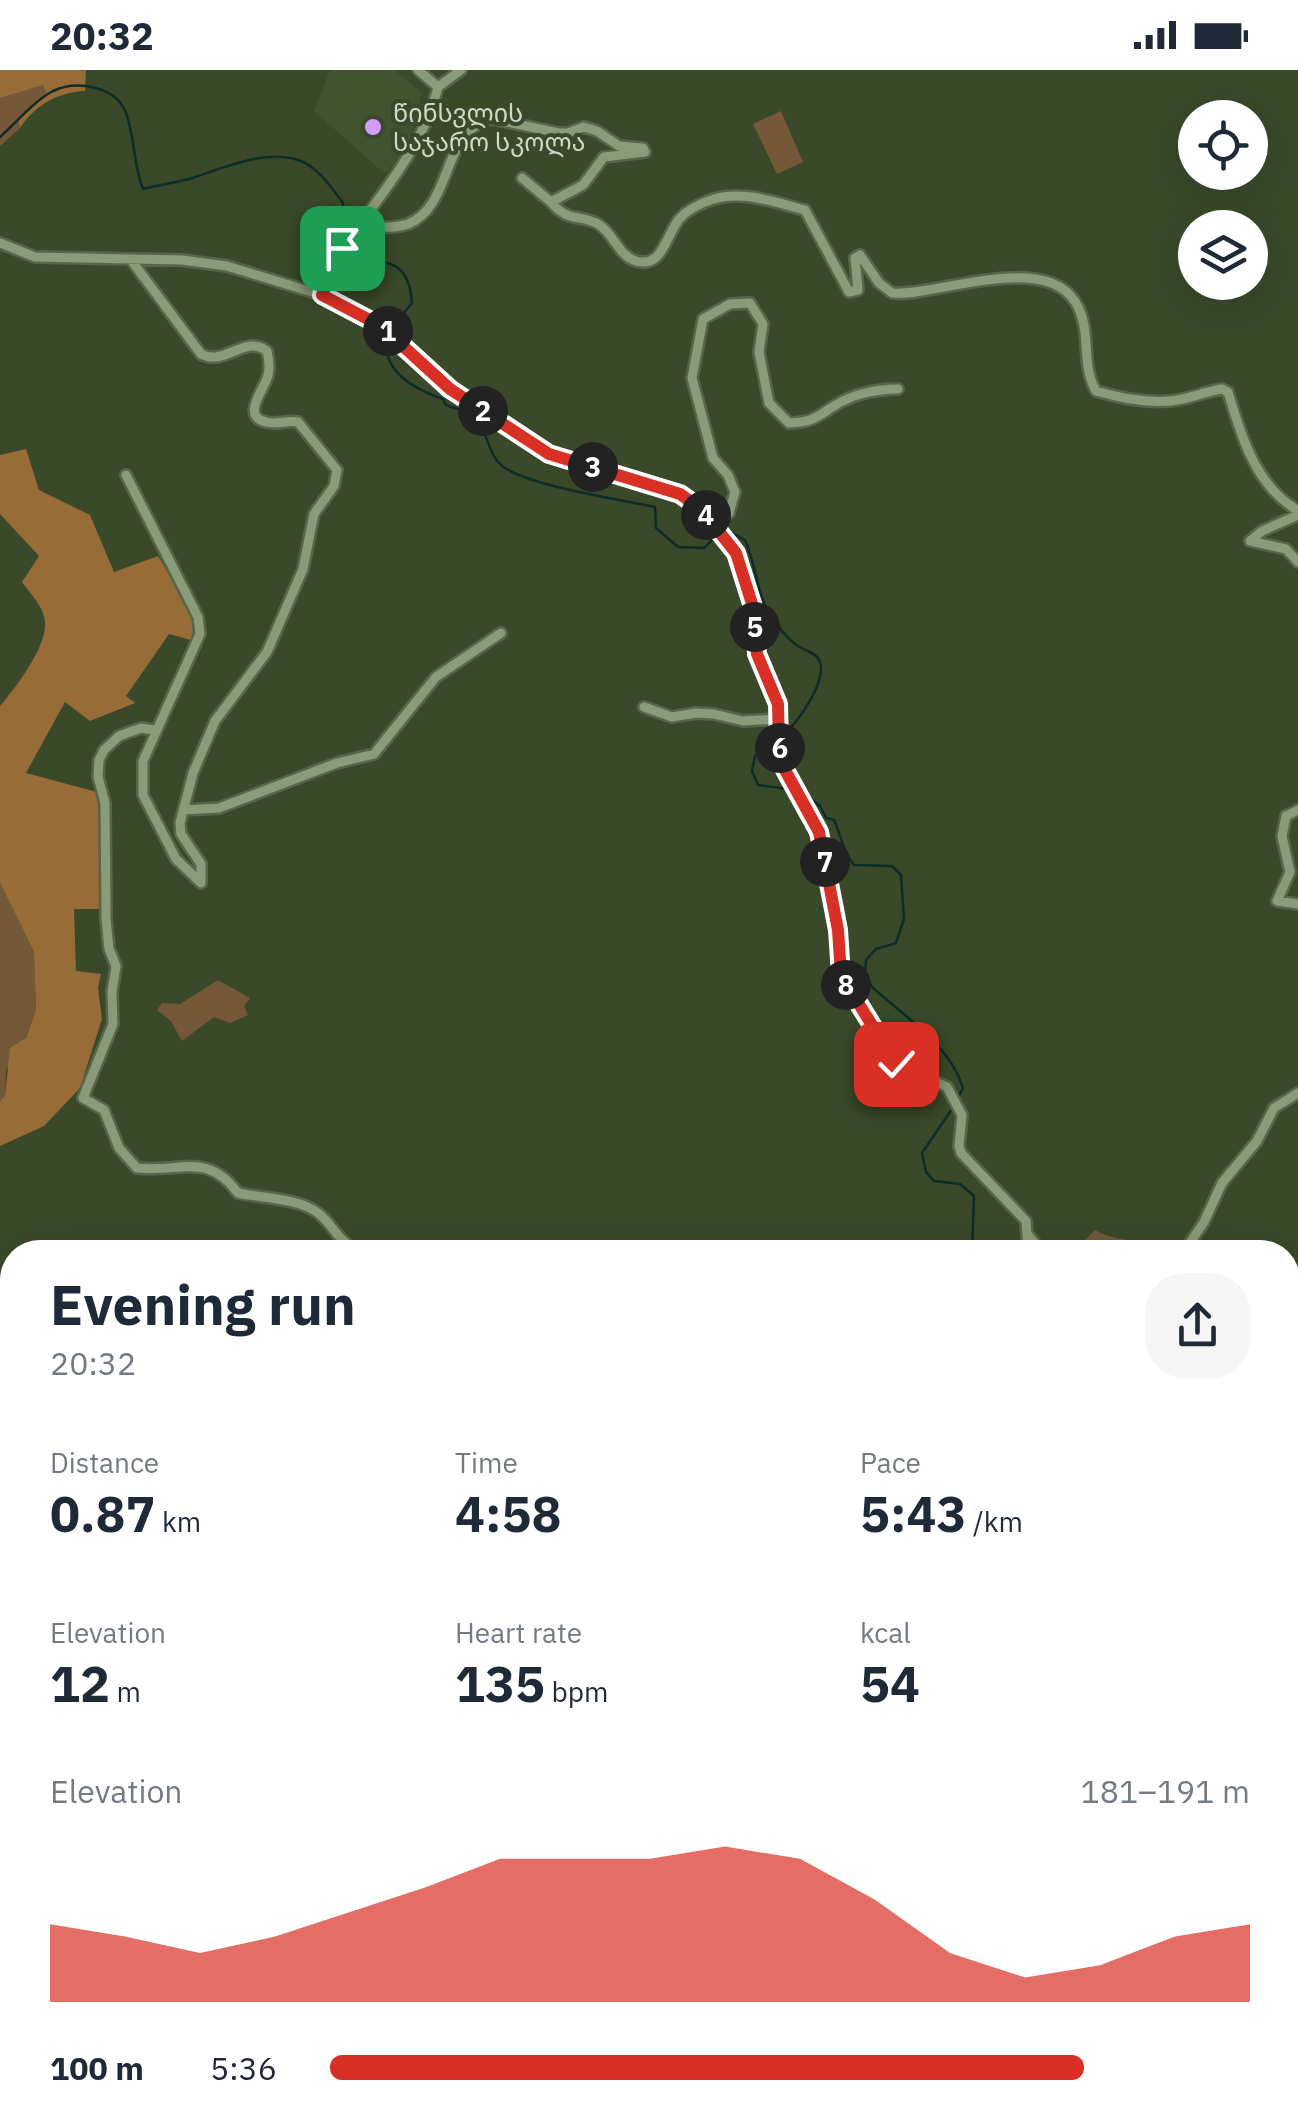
<!DOCTYPE html>
<html lang="en">
<head>
<meta charset="utf-8">
<style>
	:root { --surface:#fff; --page:#f6f6f7; --text:#1f2937; --muted:#747a83; --accent:#d93025 }
	body { margin:0; font-family:"IBM Plex Sans","Noto Sans Georgian",sans-serif; background:var(--page); color:var(--text); height:100vh; display:flex; flex-direction:column; font-size:38px; white-space:nowrap }
	* { box-sizing:border-box; margin:0 }
	p { font-size:32px; color:var(--muted) }
	.icon { flex:none; width:55px; height:55px; fill:none; stroke:currentColor; stroke-width:2; stroke-linecap:round; stroke-linejoin:round }
	.map { position:relative; flex:1; overflow:hidden }
	.panel { position:absolute; left:0px; top:1170px; width:1300px; height:885px; display:flex; flex-direction:column; background:var(--surface); border-radius:40px 40px 0 0; box-shadow:0 10px 40px #0002 }
	.panel>* { flex:none }
	.controls { position:absolute; left:1178px; top:30px; display:grid; gap:20px }
	.controls a { display:grid; place-items:center; width:90px; height:90px; border-radius:50%; background:var(--surface); box-shadow:0 10px 40px #0002; font-size:50px }
	.pin { position:absolute; display:grid; place-items:center; width:85px; height:85px; color:#fff; margin:-42px; border-radius:20px; box-shadow:0 5px 15px #0006 }
	.km { position:absolute; width:50px; height:50px; margin:-25px; border-radius:50%; background:#222; color:#fff; font-size:28px; line-height:50px; text-align:center }
	.round { display:grid; place-items:center; flex:none; width:105px; height:105px; border-radius:40px; background:var(--page) }
	.summary { display:flex; align-items:center; justify-content:space-between; height:170px; padding:0 50px }
	h1 { font-size:55px; font-weight:800; line-height:75px }
	.figures { display:grid; grid-template-columns:repeat(3,1fr); gap:15px; height:170px; padding:10px 50px }
	.figures div { display:grid; align-content:center }
	.figures b { font-size:50px; font-weight:800 }
	.figures small { font-size:28px; font-weight:400 }
	.figures p { font-size:28px }
	.chart { height:280px; padding:20px 50px }
	.chart p { display:flex; justify-content:space-between }
	.chart svg { width:100%; height:180px; margin-top:10px; fill:var(--accent); opacity:.7 }
	ul { padding:0 50px; list-style:none; font-size:32px }
	li { display:grid; grid-template-columns:160px 120px 1fr; align-items:center; height:75px }
	li i { height:25px; border-radius:12px; background:var(--accent) }
	.status { display:flex; justify-content:space-between; align-items:center; height:70px; padding:0 50px; background:var(--surface); direction:ltr }
	.status svg { height:28px; fill:currentColor }
	.map>svg:first-child { display:block }
	.built { fill:#42542f }
	.green { fill:#745838 }
	.forest { fill:#976c37 }
	.lines { fill:none; stroke-linecap:round; stroke-linejoin:round }
	.stream { stroke:#0e2c2a; stroke-width:2.5 }
	.street-casing { stroke:#58654b; stroke-width:14 }
	.street { stroke:#899b78; stroke-width:9 }
	.route-casing { stroke:#fff; stroke-width:20 }
	.route { stroke:#d93025; stroke-width:12 }
	.poi-dot { fill:#d49cfc; stroke:#3a492a; stroke-width:4 }
	.labels { text-anchor:middle; stroke-width:8; stroke-linejoin:round; paint-order:stroke }
	.poi-label { font-size:25px; fill:#ced8c6; stroke:#3a492a; text-anchor:start }
</style>
</head>
<body>
<div class="status"><b>20:32</b><svg viewBox="0 0 49 12"><path d="M0 12V9h3v3zM5 12V6h3v6zM10 12V3h3v9zM15 12V0h3v12zM26 1h20v11H26zM47 4h2v5h-2z"/></svg></div>
<div class="map">
<svg width="1298" height="2055" viewBox="0 0 1298 2055">
	<rect width="100%" height="100%" fill="#3a492a"/>
	<path class="built" d="M330 0H394L422 23 411 72 385 104 314 41Z"/>
	<path class="green" d="M43 14 46 23 18 49 20 58 0 76V28Z
		M781 41 803 92 777 104 753 54Z
		M0 813 34 882 36 940 26 968 6 1000 5 1027 0 1031Z
		M218 910 250 928 244 936 248 945 230 953 214 947 182 971 171 951 157 940 162 933 180 934Z
		M1095 1160C1110 1169 1126 1168 1143 1175L1144 1182H1079V1176Z"/>
	<path class="forest" d="M0 0H86L85 21C58 22 35 35 20 58L18 50 46 23 43 15 0 28Z
		M26 379 39 420 90 445 114 502 158 486 196 551 191 570 169 564 126 626 135 633 90 651 65 632 26 703 97 722 103 733V839H74L76 901 101 904 98 918 102 949 80 1018 44 1056 0 1076V1031L5 1026 10 978 26 968 36 940 34 882 0 813V636C16 617 52 571 44 546 40 533 30 523 22 512L39 486 0 444V385Z
		M0 1611H12V1806L0 1810Z
		M311 2043V2042L452 2043 451 2055H291Z"/>
	<g class="lines">
		<path class="stream" d="M0 67C16 53 34 31 53 21 77 10 116 16 126 43 135 67 133 94 143 119 158 115 174 113 189 109 222 99 263 79 298 90 317 96 331 117 343 133L341 152 343 173
			M349 178C379 199 408 181 412 233L391 258
			M388 266C379 301 416 320 443 329L446 335C452 338 461 339 468 342 489 354 485 385 505 398 535 417 618 429 655 437L656 458 678 477 704 478 716 466
			M723 462 727 460 745 470C756 493 756 524 770 544 776 554 786 567 795 574 801 579 810 581 816 586 834 603 797 655 782 666
			M775 671 755 686 752 701 758 715 794 720
			M802 722 820 736 826 748 834 750C842 767 842 780 854 795L892 796 901 805 904 849 896 873 876 879 866 890 865 903 872 917C905 947 950 975 963 1018L957 1029
			M954 1036 922 1083 926 1102 934 1111 960 1114 974 1126 972 1182"/>
		<g class="street-casing">
			<path id="street" d="M418 0 438 17
				M551 132C568 153 580 144 598 154 614 163 618 186 636 191 664 199 666 162 681 147 689 139 703 132 714 129 743 120 778 133 805 140L849 222 858 220 855 188 860 185 879 213 892 223C938 227 1053 177 1079 239 1091 265 1081 295 1096 321 1123 329 1155 335 1183 329 1196 326 1208 321 1222 319L1228 322C1241 366 1256 416 1297 440L1298 445 1262 461 1250 471
				M361 157C375 157 394 159 408 154 454 136 441 57 493 49L559 63H568L584 57 597 61 619 76 643 78 645 82 604 87 583 115 551 132 522 108
				M0 173 35 187 182 190 227 196 322 225 381 256 450 319 549 384 653 414 680 424 701 439 736 483 741 497 754 541 757 584 777 633 779 673 785 701 819 762 838 860 841 905 896 994 947 1017 962 1045 959 1076 961 1083 1026 1151 1028 1182
				M131 190 201 284C225 297 244 264 267 281 269 289 270 297 268 305 265 319 240 346 266 352 276 355 287 350 298 352L337 400 334 416 314 444 303 499 267 582 215 651 193 703 180 753 181 764 201 794V813
				M322 225C329 209 334 190 344 176 379 127 424 76 438 17L461 0
				M126 405 198 547 200 564 143 691V725L176 789 201 813
				M701 439 729 443 735 422 728 405 713 388 692 308 703 249 730 234 750 233 763 254 759 282 769 333 789 353C813 352 815 348 834 336 852 324 877 319 898 319
				M1250 471 1286 479 1298 492
				M644 637 672 647 696 643 714 644 743 651 777 649
				M154 660 141 658 119 666 104 680 99 690 98 707 105 733 106 849 109 879 116 896 112 922 113 954 83 1028 104 1040 119 1078 137 1098C180 1103 207 1081 238 1123 262 1128 298 1128 318 1143 328 1150 335 1164 346 1173
				M183 740 219 738 337 693 374 684 436 607 501 563
				M1298 740 1286 746 1282 766 1290 802 1277 831 1298 834
				M1029 1166 1042 1182
				M1184 1182 1204 1152 1222 1113 1257 1071 1274 1038 1298 1023
				M1288 1243 1298 1232
				M0 1286 12 1282
				M1288 1569 1298 1571
				M0 1605H12
				M1288 1707 1298 1712
				M0 1811 12 1808
				M1298 1908 1293 1910 1291 1920 1298 1932
				M0 1962 12 1968
				M0 2025 12 2032
				M1288 2041 1298 2040
				M160 2042 169 2055
				M187 2042 194 2055
				M459 2055 460 2042
				M498 2055 506 2042
				M555 2055 559 2042
				M1182 2055 1192 2047 1252 2053 1274 2042"/>
		</g>
		<use href="#street" class="street"/>
	</g>
	<g class="lines">
		<g class="route-casing">
			<path id="route" d="M342 178 322 225 381 256 450 319 549 384 680 424 701 439 736 483 754 540 757 584 778 634 779 674 785 700 819 762 838 860 841 905 896 994"/>
		</g>
		<use href="#route" class="route"/>
	</g>
	<circle class="poi-dot" cx="373" cy="57" r="10"/>
	<g class="labels">
		<g class="poi-label">
			<text x="393" y="52">წინსვლის<tspan x="393" dy="29">საჯარო სკოლა</tspan></text>
		</g>
	</g>
</svg>
<div class="controls">
<a><svg class="icon" aria-label="locate" viewBox="0 0 24 24"><circle cx="12" cy="12" r="6"/><path d="M12 2v4M12 18v4M2 12h4M18 12h4"/></svg></a>
<a><svg class="icon" aria-label="layers" viewBox="0 0 24 24"><path d="M12 4l9 5-9 5-9-5zM3 14l9 5 9-5"/></svg></a>
</div>
<div class="pin" style="left:342px;top:178px;background:#1e9e55"><svg class="icon" aria-label="arrive" viewBox="0 0 24 24"><path d="M6 21V4h12l-3 4 3 4H6"/></svg></div>
<div class="pin" style="left:896px;top:994px;background:#d93025"><svg class="icon" aria-label="check" viewBox="0 0 24 24"><path d="M5 12l5 5 9-10"/></svg></div>
<b class="km" style="left:388px;top:261px">1</b>
<b class="km" style="left:483px;top:341px">2</b>
<b class="km" style="left:593px;top:397px">3</b>
<b class="km" style="left:706px;top:445px">4</b>
<b class="km" style="left:755px;top:557px">5</b>
<b class="km" style="left:780px;top:678px">6</b>
<b class="km" style="left:825px;top:792px">7</b>
<b class="km" style="left:846px;top:915px">8</b>
<section class="panel">
<div class="summary"><div><h1>Evening run</h1><p>20:32</p></div><a class="round"><svg class="icon" aria-label="share" viewBox="0 0 24 24"><path d="M12 15V3M7 8l5-5 5 5M5 13v7h14v-7"/></svg></a></div>
<div class="figures">
<div><p>Distance</p><b>0.87<small> km</small></b></div>
<div><p>Time</p><b>4:58</b></div>
<div><p>Pace</p><b>5:43<small> /km</small></b></div>
</div>
<div class="figures">
<div><p>Elevation</p><b>12<small> m</small></b></div>
<div><p>Heart rate</p><b>135<small> bpm</small></b></div>
<div><p>kcal</p><b>54</b></div>
</div>
<div class="chart"><p><span>Elevation</span>181–191 m</p>
<svg viewBox="0 0 160 44" preserveAspectRatio="none"><path d="M0 44V25L10 28L20 32L30 28L40 22L50 16L60 9L70 9L80 9L90 6L100 9L110 19L120 32L130 38L140 35L150 28L160 25V44z"/></svg>
</div>
<ul>
<li><b>100 m</b>5:36<i style="width:82%"></i></li>
</ul>
</section>
</div>
</body>
</html>
